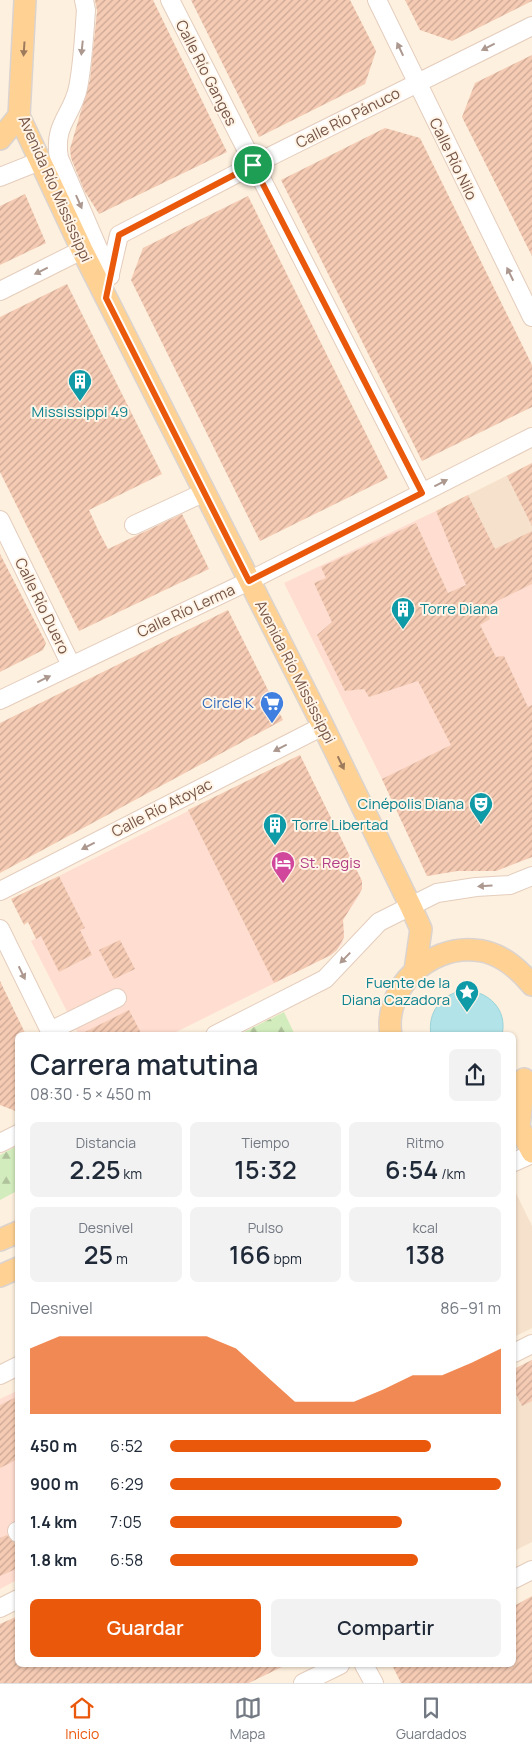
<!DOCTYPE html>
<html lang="es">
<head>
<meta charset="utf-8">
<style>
	:root { --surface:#fff; --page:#f2f2f3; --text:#1f2937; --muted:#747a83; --line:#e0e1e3; --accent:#ea580c }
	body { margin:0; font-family:Manrope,sans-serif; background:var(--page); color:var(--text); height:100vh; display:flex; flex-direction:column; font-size:19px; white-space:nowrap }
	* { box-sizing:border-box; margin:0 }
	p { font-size:16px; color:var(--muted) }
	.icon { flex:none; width:28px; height:28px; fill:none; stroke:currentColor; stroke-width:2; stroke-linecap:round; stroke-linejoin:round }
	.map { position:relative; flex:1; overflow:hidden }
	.drawer { position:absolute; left:15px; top:1032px; width:501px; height:635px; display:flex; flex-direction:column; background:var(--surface); border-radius:8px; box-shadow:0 1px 4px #0004 }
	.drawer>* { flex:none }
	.pin { position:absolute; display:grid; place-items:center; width:42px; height:42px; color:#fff; margin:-21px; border:2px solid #fff; border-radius:50%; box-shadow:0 1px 5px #0007 }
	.round { display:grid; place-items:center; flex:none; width:52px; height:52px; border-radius:8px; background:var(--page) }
	.head { display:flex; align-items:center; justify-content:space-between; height:85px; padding:0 15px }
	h1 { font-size:28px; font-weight:600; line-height:38px }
	.stats { display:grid; grid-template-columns:repeat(3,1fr); gap:8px; height:85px; padding:5px 15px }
	.stats div { display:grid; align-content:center; border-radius:8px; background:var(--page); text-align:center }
	.stats b { font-size:25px; font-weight:600 }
	.stats small { font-size:14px; font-weight:400 }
	.stats p { font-size:14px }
	.chart { height:140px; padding:10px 15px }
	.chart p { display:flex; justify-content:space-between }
	.chart svg { width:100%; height:90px; margin-top:5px; fill:var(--accent); opacity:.7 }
	.button { display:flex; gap:10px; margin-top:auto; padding:10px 15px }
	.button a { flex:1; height:58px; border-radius:8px; background:var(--accent); color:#fff; font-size:20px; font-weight:600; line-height:58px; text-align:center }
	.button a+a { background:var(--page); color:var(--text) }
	ul { padding:0 15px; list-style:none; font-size:16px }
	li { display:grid; grid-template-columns:80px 60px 1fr; align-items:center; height:38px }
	li i { height:12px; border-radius:6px; background:var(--accent) }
	.menu { display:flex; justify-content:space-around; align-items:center; height:70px; border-top:1px solid var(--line); background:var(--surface); font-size:14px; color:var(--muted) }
	.menu a { display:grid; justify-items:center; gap:2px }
	.menu .selected { color:var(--accent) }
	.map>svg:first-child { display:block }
	.residential { fill:#f6e1cc }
	.commercial { fill:#ffddd1 }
	.forest { fill:url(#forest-firs) }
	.water { fill:#b2e3e8; stroke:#98d3da }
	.building { fill:url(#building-hatch) }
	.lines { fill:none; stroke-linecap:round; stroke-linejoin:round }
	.minor-casing { stroke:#e4cdbd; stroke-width:20 }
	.major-casing { stroke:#dbd3cf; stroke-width:24 }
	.minor { stroke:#fff; stroke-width:18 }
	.major { stroke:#ffd294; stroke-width:21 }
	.oneway { fill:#ac988f }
	.oneway2 { fill:#9e7a5d }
	.route-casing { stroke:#fff; stroke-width:10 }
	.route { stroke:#ea580c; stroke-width:6 }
	.labels { text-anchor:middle; stroke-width:4; stroke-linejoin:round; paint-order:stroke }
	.street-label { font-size:15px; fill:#755445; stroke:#fff4e6 }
	.culture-label { font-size:15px; fill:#0d838f; stroke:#fff4e6; text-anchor:start }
	.shop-label { font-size:15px; fill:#366cbe; stroke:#fff4e6; text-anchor:end }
	.hotel-label { font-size:15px; fill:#b23c85; stroke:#fff4e6; text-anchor:start }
</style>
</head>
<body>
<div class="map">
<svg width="532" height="1683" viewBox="0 0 532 1683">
	<defs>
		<pattern id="forest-firs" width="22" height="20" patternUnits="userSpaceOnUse" patternTransform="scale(1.25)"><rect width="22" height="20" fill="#d2ecbd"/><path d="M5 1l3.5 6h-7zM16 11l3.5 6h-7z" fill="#afc29b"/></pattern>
		<pattern id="building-hatch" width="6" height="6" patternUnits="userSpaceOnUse" patternTransform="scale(1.25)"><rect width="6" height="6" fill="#f5cbb4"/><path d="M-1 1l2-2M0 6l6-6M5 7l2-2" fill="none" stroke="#cba794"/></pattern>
	</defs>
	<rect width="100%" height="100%" fill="#fef0de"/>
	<path class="residential" d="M532 463V584L436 511Z
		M514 1189 532 1226V1328L514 1337Z
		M532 1360V1542L514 1551V1369Z"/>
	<path class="commercial" d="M436 511 532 584V857L496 871H457L427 876 382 779 284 583Z
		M300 755 362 881 360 894 343 920 344 937 342 944 331 955 170 1035H79L31 941 79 917 59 876Z
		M17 1391V1580L0 1589V1399Z"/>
	<path class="forest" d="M284 1012 295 1035H238Z
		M17 1146V1191L0 1200V1155Z"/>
	<path class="water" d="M464 990C488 991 508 1009 502 1035H431C427 1012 442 994 464 990Z"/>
	<path class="building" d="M95 0H153L227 152 99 214 84 190 71 158 70 149 90 80 97 11Z
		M191 0H350L376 51 365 84 259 137Z
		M405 0H532V1L452 41 420 30Z
		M532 55V256L462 117 475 83Z
		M385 128 420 138 532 365V407L422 461 281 180Z
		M25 194 46 243 0 265V206Z
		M248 196 388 478 260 541 131 280 143 248Z
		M67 284 162 474 89 510 99 532 108 549 182 514 209 569 79 631 0 472V317Z
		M532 463V526L507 476Z
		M468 495 495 549 532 531V584L485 607 490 619 480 625 496 657 504 656 528 707 532 705V857L496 871H457L427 876 382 779 451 745 418 681 369 697 364 689 345 691 317 635 332 622 314 583 326 578 321 567 416 523 448 593 466 585 436 511Z
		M0 554 46 643 43 650 0 672Z
		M228 610 283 720 0 873V723Z
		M300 755 362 881V889L343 920 344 937 337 950 331 955 274 983 188 810Z
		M59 876 85 928 80 930 92 955 59 972 41 936 36 939 28 922 24 925 11 899Z
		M120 940 135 969 114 979 99 950Z
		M0 981 26 1035H18V1112L0 1105Z
		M129 1010 142 1035H79Z
		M532 1360V1401L522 1406 514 1390V1369Z
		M18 1396V1459L0 1468V1405Z
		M7 1535 18 1545V1568L0 1576V1538Z
		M532 1596V1683H401L392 1665H514V1606Z
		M18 1616V1665H286L249 1683H0V1624Z"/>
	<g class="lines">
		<g class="minor-casing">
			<path id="minor" d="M84 0 86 10C84 36 83 63 78 88 72 116 53 124 59 158L110 276
				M170 0 422 493
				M377 0 532 317
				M0 177 40 161
				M110 274 119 235 253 165 532 26
				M0 291 82 250
				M0 520 71 665
				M134 525 205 492
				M0 700 249 581 532 437
				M0 891 323 726
				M0 929 52 1035
				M50 1031 117 998
				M215 1035 325 979 379 922 437 893 476 887 510 885 532 876
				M0 1143 18 1134
				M514 1162 532 1154
				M514 1353 532 1344
				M0 1375 18 1366
				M17 1531 18 1533
				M514 1579 532 1570
				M0 1608 18 1599
				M364 1665 374 1683
				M303 1683 340 1665"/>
		</g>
		<g class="major-casing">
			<path id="major" d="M25 0 19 116 82 250 323 726 411 907 421 929 415 971
				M0 139 19 116
				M391 1035C383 988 429 946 474 950 498 951 517 967 532 985
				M514 1123 519 1127 532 1152
				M519 1127 524 1079
				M0 1240 18 1232
				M0 1276 18 1268"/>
		</g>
		<use href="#minor" class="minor"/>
		<use href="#major" class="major"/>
	</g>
	<defs><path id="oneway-solid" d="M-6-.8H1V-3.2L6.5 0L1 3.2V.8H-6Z" transform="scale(1.25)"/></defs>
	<g class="oneway">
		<use href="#oneway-solid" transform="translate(488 47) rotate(153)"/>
		<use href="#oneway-solid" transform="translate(82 48) rotate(96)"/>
		<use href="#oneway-solid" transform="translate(400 49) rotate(-115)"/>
		<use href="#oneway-solid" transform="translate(79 202) rotate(66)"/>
		<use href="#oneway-solid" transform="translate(41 271) rotate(154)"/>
		<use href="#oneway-solid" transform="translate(510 274) rotate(-116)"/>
		<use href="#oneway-solid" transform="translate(441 483) rotate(-27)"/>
		<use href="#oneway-solid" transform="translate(44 679) rotate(-26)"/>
		<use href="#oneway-solid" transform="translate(280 748) rotate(153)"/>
		<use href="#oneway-solid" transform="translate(88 846) rotate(153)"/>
		<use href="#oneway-solid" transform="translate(485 886) rotate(177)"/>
		<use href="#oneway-solid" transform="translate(345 958) rotate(134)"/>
		<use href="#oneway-solid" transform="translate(22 973) rotate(64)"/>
	</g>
	<g class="oneway2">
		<use href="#oneway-solid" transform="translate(24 49) rotate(94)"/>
		<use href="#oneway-solid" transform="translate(341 763) rotate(64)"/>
	</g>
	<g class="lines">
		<g class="route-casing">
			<path id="route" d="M253 165 422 493 249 581 106 298 119 235Z"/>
		</g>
		<use href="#route" class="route"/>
	</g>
	<defs>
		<g id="building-pin" transform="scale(1.25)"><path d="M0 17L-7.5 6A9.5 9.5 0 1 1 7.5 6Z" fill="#0f9aa8" stroke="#fff4e6"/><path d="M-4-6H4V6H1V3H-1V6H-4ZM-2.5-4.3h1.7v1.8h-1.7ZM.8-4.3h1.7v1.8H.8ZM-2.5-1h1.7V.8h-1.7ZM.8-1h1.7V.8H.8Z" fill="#fff"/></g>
		<g id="supermarket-pin" transform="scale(1.25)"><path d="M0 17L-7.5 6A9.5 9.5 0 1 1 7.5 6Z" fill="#3f7fe0" stroke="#fff4e6"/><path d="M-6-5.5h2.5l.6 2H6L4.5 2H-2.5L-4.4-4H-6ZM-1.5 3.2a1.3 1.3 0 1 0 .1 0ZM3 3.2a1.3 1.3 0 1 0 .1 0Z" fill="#fff"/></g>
		<g id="theatre-pin" transform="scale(1.25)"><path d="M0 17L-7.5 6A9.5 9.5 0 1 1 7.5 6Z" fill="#0f9aa8" stroke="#fff4e6"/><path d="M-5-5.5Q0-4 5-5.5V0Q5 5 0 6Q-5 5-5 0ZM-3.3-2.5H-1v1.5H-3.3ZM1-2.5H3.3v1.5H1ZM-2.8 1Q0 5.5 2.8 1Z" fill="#fff"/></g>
		<g id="hotel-pin" transform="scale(1.25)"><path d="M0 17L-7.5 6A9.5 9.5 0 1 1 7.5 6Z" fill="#d1479c" stroke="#fff4e6"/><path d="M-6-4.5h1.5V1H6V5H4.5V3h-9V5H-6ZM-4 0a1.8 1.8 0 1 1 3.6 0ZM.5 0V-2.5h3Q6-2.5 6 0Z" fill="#fff"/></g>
		<g id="sight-pin" transform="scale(1.25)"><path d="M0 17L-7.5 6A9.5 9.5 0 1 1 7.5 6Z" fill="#0f9aa8" stroke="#fff4e6"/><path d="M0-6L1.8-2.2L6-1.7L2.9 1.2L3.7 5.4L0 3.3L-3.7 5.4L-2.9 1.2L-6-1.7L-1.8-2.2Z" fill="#fff"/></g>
	</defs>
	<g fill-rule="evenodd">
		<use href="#building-pin" x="80" y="381"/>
		<use href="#building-pin" x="403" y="609"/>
		<use href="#supermarket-pin" x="272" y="703"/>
		<use href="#theatre-pin" x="481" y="804"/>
		<use href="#building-pin" x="275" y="825"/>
		<use href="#hotel-pin" x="283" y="863"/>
		<use href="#sight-pin" x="467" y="992"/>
	</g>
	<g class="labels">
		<g class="street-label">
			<text transform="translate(206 73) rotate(63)" y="5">Calle Río Ganges</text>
			<text transform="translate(348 118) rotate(-27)" y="5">Calle Río Pánuco</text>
			<text transform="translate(453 159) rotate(64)" y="5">Calle Río Nilo</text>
			<text transform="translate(55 189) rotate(66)" y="5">Avenida Río Mississippi</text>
			<text transform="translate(42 606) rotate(64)" y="5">Calle Río Duero</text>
			<text transform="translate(186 611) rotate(-25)" y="5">Calle Río Lerma</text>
			<text transform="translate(295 672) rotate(63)" y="5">Avenida Río Mississippi</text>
			<text transform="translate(162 808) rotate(-27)" y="5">Calle Río Atoyac</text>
		</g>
		<g class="culture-label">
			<text x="80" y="417" text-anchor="middle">Mississippi 49</text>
			<text x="420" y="614">Torre Diana</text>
			<text x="464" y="809" text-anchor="end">Cinépolis Diana</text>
			<text x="292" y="830">Torre Libertad</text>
			<text x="450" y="988" text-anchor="end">Fuente de la<tspan x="450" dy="17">Diana Cazadora</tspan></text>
		</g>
		<g class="shop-label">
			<text x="254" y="708">Circle K</text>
		</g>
		<g class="hotel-label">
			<text x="300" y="868">St. Regis</text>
		</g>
	</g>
</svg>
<div class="pin" style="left:253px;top:165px;background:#1e9e55"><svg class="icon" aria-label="arrive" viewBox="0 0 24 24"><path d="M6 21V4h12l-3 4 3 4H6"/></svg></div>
<section class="drawer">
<div class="head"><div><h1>Carrera matutina</h1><p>08:30 · 5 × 450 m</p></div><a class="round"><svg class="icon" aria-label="share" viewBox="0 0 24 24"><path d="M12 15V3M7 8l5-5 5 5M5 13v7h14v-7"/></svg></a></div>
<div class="stats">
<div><p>Distancia</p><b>2.25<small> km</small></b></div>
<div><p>Tiempo</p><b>15:32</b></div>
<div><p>Ritmo</p><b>6:54<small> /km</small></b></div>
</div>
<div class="stats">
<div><p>Desnivel</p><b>25<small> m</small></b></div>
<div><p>Pulso</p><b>166<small> bpm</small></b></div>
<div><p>kcal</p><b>138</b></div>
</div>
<div class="chart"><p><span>Desnivel</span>86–91 m</p>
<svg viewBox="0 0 160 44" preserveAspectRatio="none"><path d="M0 44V12L10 6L20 6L30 6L40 6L50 6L60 6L70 12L80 25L90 38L100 38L110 38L120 32L130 25L140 25L150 19L160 12V44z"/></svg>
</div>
<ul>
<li><b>450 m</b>6:52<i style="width:79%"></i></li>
<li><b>900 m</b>6:29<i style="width:100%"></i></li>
<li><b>1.4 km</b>7:05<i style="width:70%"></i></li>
<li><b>1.8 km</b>6:58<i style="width:75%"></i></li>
</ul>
<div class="button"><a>Guardar</a><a>Compartir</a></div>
</section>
</div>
<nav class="menu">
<a class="selected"><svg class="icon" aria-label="home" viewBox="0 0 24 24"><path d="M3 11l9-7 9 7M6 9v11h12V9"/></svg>Inicio</a>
<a><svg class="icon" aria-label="map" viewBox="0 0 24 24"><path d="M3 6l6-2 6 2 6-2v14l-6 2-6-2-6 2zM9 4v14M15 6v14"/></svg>Mapa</a>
<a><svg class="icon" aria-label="saved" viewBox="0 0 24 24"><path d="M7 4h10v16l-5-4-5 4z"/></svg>Guardados</a>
</nav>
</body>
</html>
